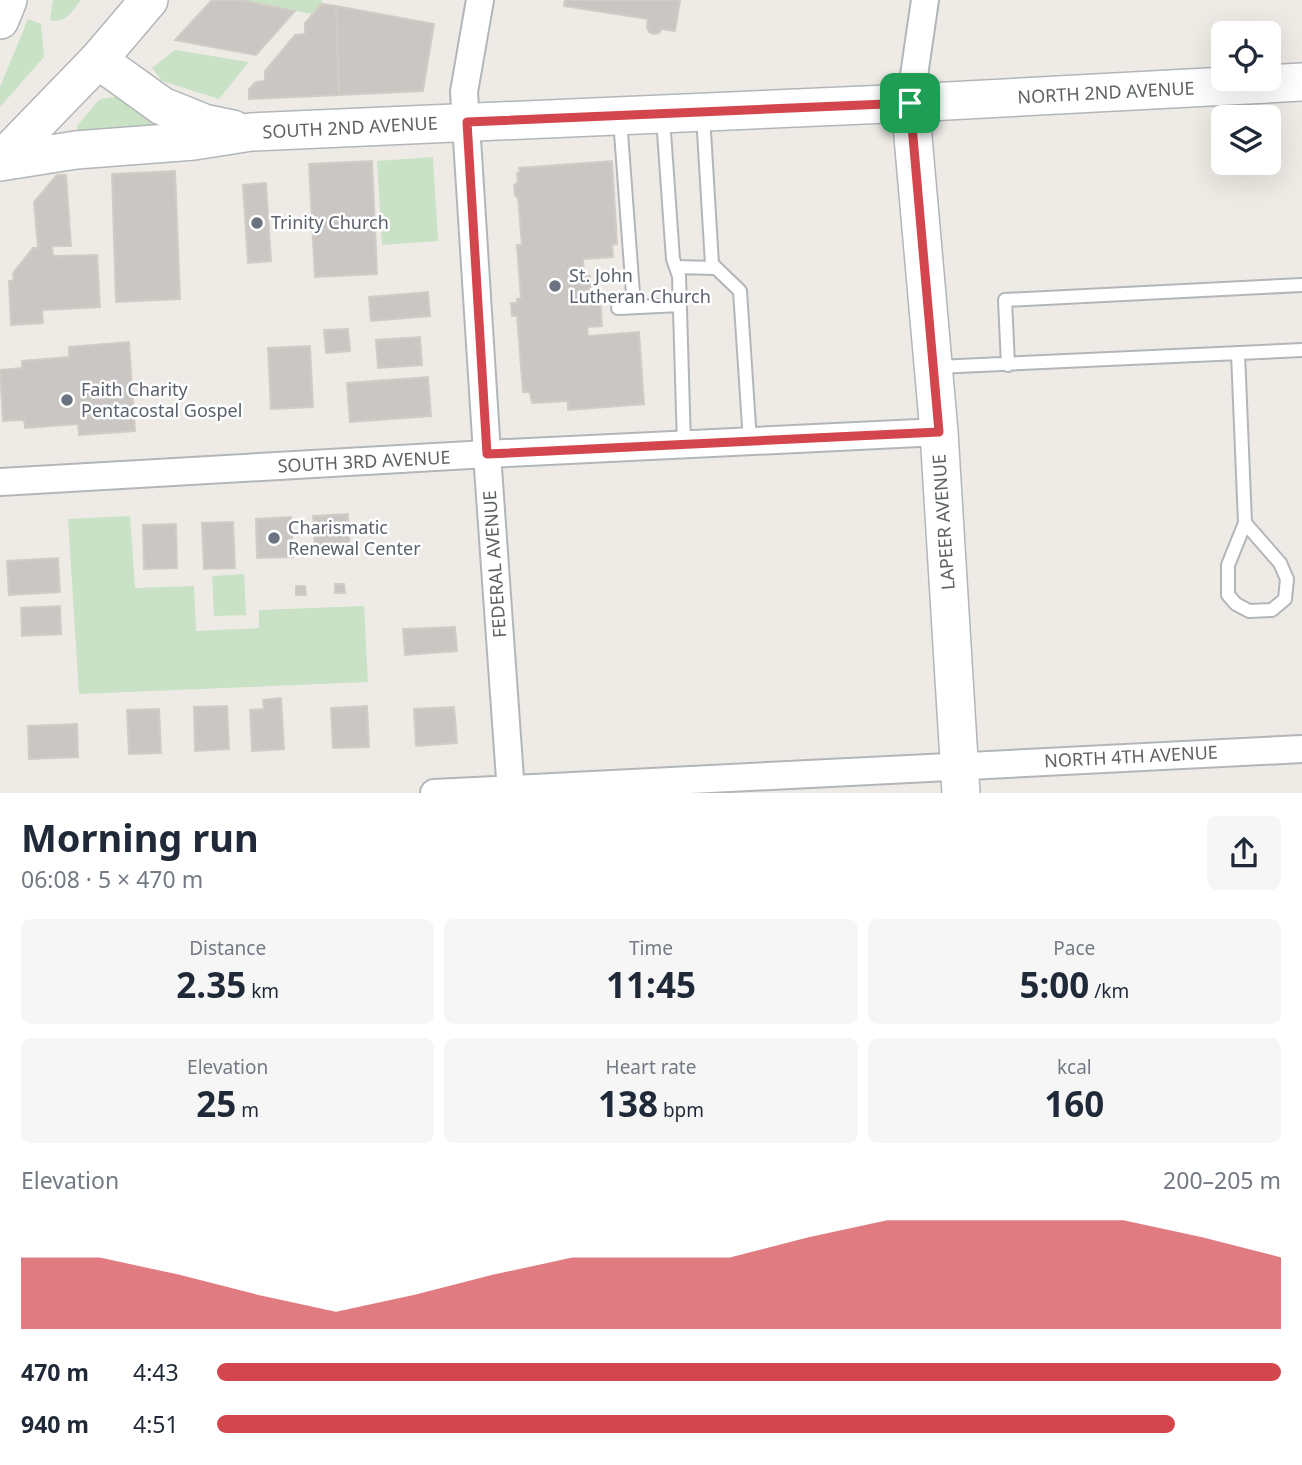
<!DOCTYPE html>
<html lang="en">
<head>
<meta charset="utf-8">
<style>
	:root { --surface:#fff; --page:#f6f6f7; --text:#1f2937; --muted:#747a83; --accent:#d4464d }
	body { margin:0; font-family:"Noto Sans",sans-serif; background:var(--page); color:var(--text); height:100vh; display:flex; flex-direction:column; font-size:26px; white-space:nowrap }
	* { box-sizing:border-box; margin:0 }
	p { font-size:23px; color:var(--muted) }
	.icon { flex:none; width:38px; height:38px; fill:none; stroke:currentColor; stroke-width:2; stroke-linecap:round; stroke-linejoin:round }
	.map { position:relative; height:793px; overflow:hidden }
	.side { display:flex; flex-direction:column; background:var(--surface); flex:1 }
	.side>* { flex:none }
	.buttons { position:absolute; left:1211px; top:21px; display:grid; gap:14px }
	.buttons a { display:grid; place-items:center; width:70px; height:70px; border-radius:10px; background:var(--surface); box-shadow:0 7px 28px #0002; font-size:35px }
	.pin { position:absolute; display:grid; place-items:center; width:60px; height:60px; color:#fff; margin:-30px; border-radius:14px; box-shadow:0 4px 10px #0006 }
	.round { display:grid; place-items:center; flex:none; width:74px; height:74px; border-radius:10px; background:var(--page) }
	.headline { display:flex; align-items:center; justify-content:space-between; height:119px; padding:0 21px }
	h1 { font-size:38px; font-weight:700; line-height:52px }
	.figures { display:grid; grid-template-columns:repeat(3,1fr); gap:10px; height:119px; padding:7px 21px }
	.figures div { display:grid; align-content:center; border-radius:10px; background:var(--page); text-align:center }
	.figures b { font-size:35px; font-weight:700 }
	.figures small { font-size:19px; font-weight:400 }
	.figures p { font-size:19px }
	.chart { height:196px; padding:14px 21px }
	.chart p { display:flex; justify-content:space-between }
	.chart svg { width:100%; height:126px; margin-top:7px; fill:var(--accent); opacity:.7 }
	ul { padding:0 21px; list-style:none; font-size:23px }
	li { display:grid; grid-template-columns:112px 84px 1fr; align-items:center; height:52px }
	li i { height:18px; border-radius:9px; background:var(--accent) }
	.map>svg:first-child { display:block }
	.green { fill:#c9e2c6 }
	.building { fill:#c9c6c3; stroke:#d2ccc5; stroke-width:2 }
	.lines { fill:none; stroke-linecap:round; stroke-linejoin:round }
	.lane-casing { stroke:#b3b6b9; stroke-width:16 }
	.street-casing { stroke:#b3b6b9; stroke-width:30 }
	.secondary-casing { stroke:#b2b6b9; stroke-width:40 }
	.lane { stroke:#fff; stroke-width:12 }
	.street { stroke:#fff; stroke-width:26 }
	.secondary { stroke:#fff; stroke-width:37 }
	.route-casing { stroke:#fff; stroke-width:14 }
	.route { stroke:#d4464d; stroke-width:9 }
	.worship-dot { fill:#6b7280; stroke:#fff; stroke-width:2.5 }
	.labels { text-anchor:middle; stroke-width:5; stroke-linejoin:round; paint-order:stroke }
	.street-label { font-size:18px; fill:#5e6264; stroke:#fff }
	.worship-label { font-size:18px; fill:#5b616d; stroke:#fff; text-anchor:start }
</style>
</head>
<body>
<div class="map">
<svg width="1302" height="793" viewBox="0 0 1302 793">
	<rect width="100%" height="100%" fill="#eeebe6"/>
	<path class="green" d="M53 0H81C73 10 65 25 50 20Z
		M239 0H322V4L312 14Z
		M28 19 41 24 44 57 0 107V87Z
		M175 50 249 62 219 99 162 81 152 68Z
		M114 97H121L173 126 77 134V126L97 102 101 99Z
		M433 157 438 241 382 245 377 161Z
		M130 516 135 588 194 586 196 631 259 628V610L364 606 368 682 79 694 68 519Z
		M244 574 246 615 214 616 212 576Z"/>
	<path class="building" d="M212 0H239L295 11 256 55 175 40Z
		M565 0H680L675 31 662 29 659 33 653 34 649 32 647 27 648 19 564 6Z
		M322 4 336 6 339 95 249 99V89L256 82 265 81V71L295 35 305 34V23Z
		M336 6 434 24 423 91 339 95Z
		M372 161 377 274 315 277 309 164Z
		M612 161 617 244 612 245 613 257 583 259 584 276H590L591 296 600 295 602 326 587 327 588 336 639 332 644 404 568 410V401L532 403 530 392H523L517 316H512L511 303H517V299L521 298 517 245H522L518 198 515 195 514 185 518 182 517 173H520L519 168Z
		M175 171 180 299 116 302 112 174Z
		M57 175H66L71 246H52L53 256 97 255 100 307 42 310 43 323 11 325 9 281 14 280 13 273 33 248H38L34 202Z
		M266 183 271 261 248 263 243 185Z
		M428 292 430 316 371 321 369 297Z
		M348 329 350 351 326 353 324 330Z
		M420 337 422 365 378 368 376 340Z
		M129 342 135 431 79 435 78 424 25 428 24 420 3 421 0 370 22 368V361L69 357V347Z
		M310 346 313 407 271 409 268 348Z
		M428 377 431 416 350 422 347 383Z
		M348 514 350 554 315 556 313 516Z
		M291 517 293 557 257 558 256 519Z
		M233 522 235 568 204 569 202 523Z
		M176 524 177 568 144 569 143 525Z
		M58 558 60 592 9 595 7 561Z
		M335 584H344L345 593H335Z
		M296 586H305L306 595H296Z
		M60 606 61 634 22 636 21 608Z
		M455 627 457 651 405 655 403 629Z
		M281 698 284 749 252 751 250 710 264 709 263 700Z
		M227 706 229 749 195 751 194 707Z
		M367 706 369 747 333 748 331 708Z
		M454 707 457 743 416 746 414 709Z
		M159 709 161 753 129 754 127 710Z
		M77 724 78 757 29 759 28 726Z"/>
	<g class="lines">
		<g class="lane-casing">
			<path id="lane" d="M703 115 712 264 740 291 750 441
				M663 118 673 259 679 276 684 445
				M620 119 634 307
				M676 267 715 268
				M618 308 680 305
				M1238 353 1245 523 1228 565V595L1236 604 1249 611 1272 610 1285 599 1287 579 1280 563 1245 523
				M1008 365 1005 300 1302 285
				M937 367 1302 350"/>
		</g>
		<g class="street-casing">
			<path id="street" d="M480 0 464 92 487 454 511 793
				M910 103 925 0
				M0 482 487 454 939 432
				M434 793 1302 749"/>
		</g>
		<g class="secondary-casing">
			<path id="secondary" d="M0 20 8 0
				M98 60 162 106 204 123 233 129
				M910 103 939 432 961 793
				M0 161 98 60 149 0
				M0 162 76 150 194 141 251 132 910 103 1302 82"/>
		</g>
		<use href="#lane" class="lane"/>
		<use href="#street" class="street"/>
		<use href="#secondary" class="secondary"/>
	</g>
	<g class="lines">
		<g class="route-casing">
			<path id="route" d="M910 103 939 432 487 454 467 122Z"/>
		</g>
		<use href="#route" class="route"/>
	</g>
	<g class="worship-dot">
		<circle cx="257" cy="223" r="7"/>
		<circle cx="555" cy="286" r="7"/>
		<circle cx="67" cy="400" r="7"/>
		<circle cx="274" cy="538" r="7"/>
	</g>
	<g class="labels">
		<g class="street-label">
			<text transform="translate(1106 93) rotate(-3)" y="6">NORTH 2ND AVENUE</text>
			<text transform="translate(350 128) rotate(-3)" y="6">SOUTH 2ND AVENUE</text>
			<text transform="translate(364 462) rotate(-3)" y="6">SOUTH 3RD AVENUE</text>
			<text transform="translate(944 522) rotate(-94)" y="6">LAPEER AVENUE</text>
			<text transform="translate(495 564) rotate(-94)" y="6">FEDERAL AVENUE</text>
			<text transform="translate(1131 757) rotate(-3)" y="6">NORTH 4TH AVENUE</text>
		</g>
		<g class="worship-label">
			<text x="271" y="229">Trinity Church</text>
			<text x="569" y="282">St. John<tspan x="569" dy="21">Lutheran Church</tspan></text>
			<text x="81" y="396">Faith Charity<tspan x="81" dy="21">Pentacostal Gospel</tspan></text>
			<text x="288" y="534">Charismatic<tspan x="288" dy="21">Renewal Center</tspan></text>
		</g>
	</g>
</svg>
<div class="buttons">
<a><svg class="icon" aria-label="locate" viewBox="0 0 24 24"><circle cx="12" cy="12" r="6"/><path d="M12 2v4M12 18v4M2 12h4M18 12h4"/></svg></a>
<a><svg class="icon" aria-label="layers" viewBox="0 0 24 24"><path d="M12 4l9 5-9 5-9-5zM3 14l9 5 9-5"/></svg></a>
</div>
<div class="pin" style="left:910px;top:103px;background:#1e9e55"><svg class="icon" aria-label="arrive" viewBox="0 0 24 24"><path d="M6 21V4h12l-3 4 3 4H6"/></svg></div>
</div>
<section class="side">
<div class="headline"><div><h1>Morning run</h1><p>06:08 · 5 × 470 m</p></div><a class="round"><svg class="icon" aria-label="share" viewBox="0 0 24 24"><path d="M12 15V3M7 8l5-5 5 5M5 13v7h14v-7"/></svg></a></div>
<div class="figures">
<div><p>Distance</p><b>2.35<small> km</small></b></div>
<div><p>Time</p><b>11:45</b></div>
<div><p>Pace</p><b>5:00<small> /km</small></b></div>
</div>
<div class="figures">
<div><p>Elevation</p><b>25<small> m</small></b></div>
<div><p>Heart rate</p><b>138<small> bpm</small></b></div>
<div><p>kcal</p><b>160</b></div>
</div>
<div class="chart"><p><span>Elevation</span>200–205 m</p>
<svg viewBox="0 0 160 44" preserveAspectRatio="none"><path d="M0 44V19L10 19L20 25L30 32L40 38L50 32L60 25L70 19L80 19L90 19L100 12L110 6L120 6L130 6L140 6L150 12L160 19V44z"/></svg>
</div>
<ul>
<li><b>470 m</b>4:43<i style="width:100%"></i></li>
<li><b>940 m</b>4:51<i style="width:90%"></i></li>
</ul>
</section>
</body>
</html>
